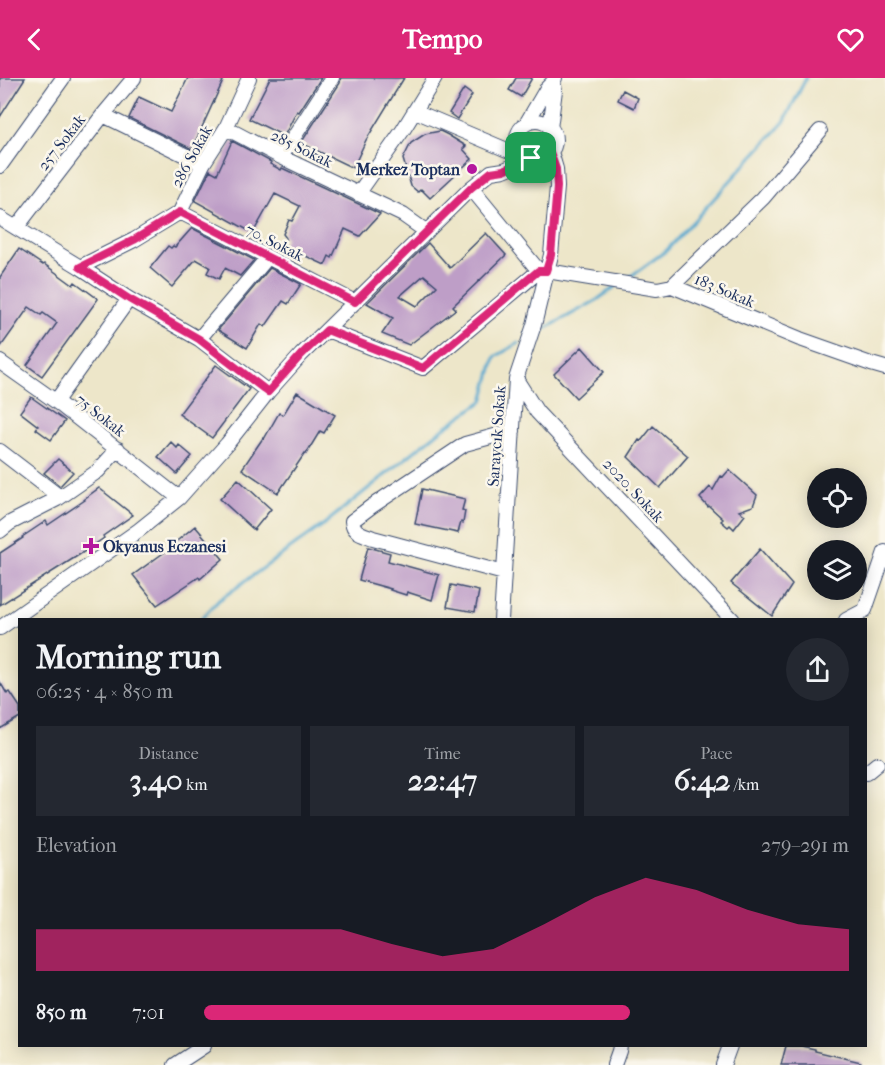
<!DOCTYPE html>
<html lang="en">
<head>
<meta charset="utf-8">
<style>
	:root { --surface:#171b24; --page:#242831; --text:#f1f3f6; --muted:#9ea1a6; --accent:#db2777 }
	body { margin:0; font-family:"IM FELL French Canon",serif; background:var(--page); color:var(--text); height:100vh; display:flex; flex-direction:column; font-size:22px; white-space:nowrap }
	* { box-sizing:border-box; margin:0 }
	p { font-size:20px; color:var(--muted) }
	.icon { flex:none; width:33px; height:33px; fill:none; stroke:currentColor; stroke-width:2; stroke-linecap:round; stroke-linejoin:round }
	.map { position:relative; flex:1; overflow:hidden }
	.drawer { position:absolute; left:18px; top:540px; width:849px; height:429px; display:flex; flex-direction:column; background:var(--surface); border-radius:0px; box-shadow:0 3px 15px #0003 }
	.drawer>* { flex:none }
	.fabs { position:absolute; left:807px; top:390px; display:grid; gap:12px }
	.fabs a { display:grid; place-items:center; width:60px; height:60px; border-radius:50%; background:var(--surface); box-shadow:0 3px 15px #0003; font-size:30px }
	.pin { position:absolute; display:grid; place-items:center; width:51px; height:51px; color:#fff; margin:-26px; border-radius:12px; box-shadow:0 3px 9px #0006 }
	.round { display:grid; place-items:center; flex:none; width:63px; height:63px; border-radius:32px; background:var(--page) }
	.head { display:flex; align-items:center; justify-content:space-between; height:102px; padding:0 18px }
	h1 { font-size:33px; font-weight:700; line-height:45px }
	.stats { display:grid; grid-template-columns:repeat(3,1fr); gap:9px; height:102px; padding:6px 18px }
	.stats div { display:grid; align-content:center; border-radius:0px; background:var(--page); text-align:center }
	.stats b { font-size:30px; font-weight:700 }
	.stats small { font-size:16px; font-weight:400 }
	.stats p { font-size:16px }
	.chart { height:168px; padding:12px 18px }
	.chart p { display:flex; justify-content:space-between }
	.chart svg { width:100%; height:108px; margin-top:6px; fill:var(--accent); opacity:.7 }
	ul { padding:0 18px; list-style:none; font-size:20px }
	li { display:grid; grid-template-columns:96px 72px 1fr; align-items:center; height:45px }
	li i { height:15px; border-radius:8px; background:var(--accent) }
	header { display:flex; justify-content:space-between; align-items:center; height:78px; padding:0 18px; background:var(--accent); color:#fff; font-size:27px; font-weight:700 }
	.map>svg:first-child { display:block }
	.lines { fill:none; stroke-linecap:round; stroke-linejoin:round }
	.stream { stroke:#53a7cf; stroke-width:3 }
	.building { fill:#be9ec7; fill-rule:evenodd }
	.minor-casing { stroke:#3a4a6e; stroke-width:16 }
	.minor { stroke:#fff; stroke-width:14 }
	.route-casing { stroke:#fff; stroke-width:12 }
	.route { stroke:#db2777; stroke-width:8 }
	.poi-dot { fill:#b5179e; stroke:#fbf7ec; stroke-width:2 }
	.labels { text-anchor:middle; stroke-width:5; stroke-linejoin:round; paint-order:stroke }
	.street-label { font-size:16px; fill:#1b2f5e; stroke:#fbf7ec }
	.poi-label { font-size:16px; font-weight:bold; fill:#1b2f5e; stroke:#fbf7ec; text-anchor:end }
</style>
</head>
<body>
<header><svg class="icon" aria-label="back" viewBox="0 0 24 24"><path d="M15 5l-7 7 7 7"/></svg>Tempo<svg class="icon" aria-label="heart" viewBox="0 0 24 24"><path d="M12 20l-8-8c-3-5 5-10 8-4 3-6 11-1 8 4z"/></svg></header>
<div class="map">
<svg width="885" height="987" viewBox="0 0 885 987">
	<rect width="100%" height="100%" fill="#fbf7ec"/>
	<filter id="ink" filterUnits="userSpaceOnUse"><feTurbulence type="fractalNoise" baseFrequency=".0167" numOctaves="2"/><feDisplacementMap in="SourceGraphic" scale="12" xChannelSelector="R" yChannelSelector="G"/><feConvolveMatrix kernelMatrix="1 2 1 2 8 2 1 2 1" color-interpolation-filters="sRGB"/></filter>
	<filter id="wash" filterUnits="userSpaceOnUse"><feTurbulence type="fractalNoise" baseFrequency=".008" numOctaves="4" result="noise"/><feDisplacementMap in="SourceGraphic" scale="24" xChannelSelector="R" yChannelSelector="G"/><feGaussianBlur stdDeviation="1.35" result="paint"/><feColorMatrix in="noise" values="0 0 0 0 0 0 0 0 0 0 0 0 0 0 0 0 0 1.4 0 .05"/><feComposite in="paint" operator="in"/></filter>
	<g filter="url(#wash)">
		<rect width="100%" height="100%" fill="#ede6c9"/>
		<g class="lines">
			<path class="stream" d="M627 201 667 172 784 44 806 0
				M543 252 597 222 616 208
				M200 542 219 522 323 447 441 352 483 323 495 279 519 265"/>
		</g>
		<g id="blocks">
			<path class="building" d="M0 0H25L0 39Z
				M188 0H217L223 3 192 71 129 40 139 19 171 34Z
				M270 0H321L299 34 297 33 284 58 249 41Z
				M341 0H404L366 62 353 90 301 65 340 5Z
				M516 0H532L521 19 509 12Z
				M464 11 472 17 457 41 449 35Z
				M623 12 638 20 634 30 618 22Z
				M440 53 448 57 466 68 463 71 472 81 430 120 421 111 418 114 411 108 403 81 411 65 425 56Z
				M232 63 271 84 270 86 281 92 282 90 380 136 360 158 345 151 332 180 329 178 325 187 282 167 286 160 283 156 289 142 292 143 300 128 275 116 253 155 195 123 210 92 217 96Z
				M192 150 254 182 240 198 225 190 219 201 207 195 210 189 196 181 172 209 150 190 168 168 171 170 173 168 175 169Z
				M486 155 506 177 453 228 456 231 409 267 382 256 393 240 367 225 428 165 450 190ZM424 197 437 208 417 228 400 218Z
				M19 171 43 187 44 186 73 207 75 204 98 221 42 298 27 287 57 245 43 235 41 237 29 229 0 270V199Z
				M270 190 301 206 288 226 283 223 265 249 261 246 247 270 218 252Z
				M582 269 604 294 576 320 554 296Z
				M216 287 249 311 212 360 179 336Z
				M297 314 335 337 324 355 320 353 306 376 305 375 278 415 242 391 263 360 264 361 279 335 283 337Z
				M31 319 65 343 51 362 36 351 38 348 20 334Z
				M653 348 688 378 660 410 628 379 639 362 641 363Z
				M171 364 177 370 179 367 192 378 177 396 158 379Z
				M58 381 73 394 60 408 44 395Z
				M729 392 757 417 753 428 739 433 745 437 734 451 730 447 728 449 721 443 723 441 709 428 708 429 700 420 710 409 713 412 721 398 723 399Z
				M238 401 271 431 254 452 220 421Z
				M99 410 133 437 103 458 104 460 82 475 0 527V475L23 460 22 459 46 443 48 447 85 422 84 421Z
				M422 411 465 421 462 432 465 433 463 445 461 444 458 455 415 446Z
				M195 448 223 481 200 501 199 499 157 527 133 497 173 468 172 467Z
				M368 469 390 475 388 483 439 497 432 522 407 514 406 517 390 512 391 511 359 502Z
				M760 471 792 507 772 538 731 505Z
				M451 507 479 513 475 534 447 529Z
				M0 604 7 616 10 614 20 629V639L0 651Z
				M786 968H801L815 971V973L861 984V987H781Z"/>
		</g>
	</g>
	<g filter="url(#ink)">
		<use href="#blocks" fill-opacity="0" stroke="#3a4a6e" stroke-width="1.5"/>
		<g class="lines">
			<g class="minor-casing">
				<path id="minor" d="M415 33 507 72
					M103 37 203 86
					M517 62a19 19 0 1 1 38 0a19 19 0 1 1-38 0Z
					M526 46 547 10 553 4 555 0
					M226 50 281 79 403 137 427 154
					M550 50 555 12 553 4
					M281 79 332 0
					M0 88 63 0
					M471 110 539 193
					M358 116 403 52 435 0
					M180 134 355 224
					M0 140 80 189 129 221 199 261 268 314
					M16 150 103 37 134 0
					M80 189 134 162 180 134 203 86 226 50 249 0
					M672 208 763 120 820 53
					M327 252 423 290 539 193H547L657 211 672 208 800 261 871 286 885 290
					M199 261 268 179
					M0 284 58 325 179 420
					M516 301 537 334 733 542
					M56 323 129 221
					M0 373 60 419
					M0 453 10 445 59 420 98 393 118 371
					M504 495 373 460C364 456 353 455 352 443L372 428 465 366 513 353
					M501 542 516 301 534 247 551 177 557 109 556 91 551 74
					M846 542 865 532 885 474
					M0 550 139 452 179 420 227 366 268 314 301 277 471 110 491 94 504 92 531 80
					M866 695 877 686
					M175 987 204 968
					M614 987 619 973 620 968
					M723 987 730 968"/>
			</g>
			<use href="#minor" class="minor"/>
		</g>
	</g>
	<g class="lines" filter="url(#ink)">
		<g class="route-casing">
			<path id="route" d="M550 74 556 91 557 109 551 177 546 193H538L423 290 327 252 301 277 268 314 199 261 129 221 80 189 134 162 180 134 355 224 471 110 491 94 504 92 531 80H542Z"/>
		</g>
		<use href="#route" class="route"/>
	</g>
	<g class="poi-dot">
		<circle cx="472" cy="91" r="6"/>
		<path d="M88 459h6v6h6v6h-6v6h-6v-6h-6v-6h6z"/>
	</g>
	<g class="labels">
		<g class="street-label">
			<text transform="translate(61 64) rotate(-52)" y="6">257 Sokak</text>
			<text transform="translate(302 70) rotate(26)" y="6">285 Sokak</text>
			<text transform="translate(191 78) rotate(-61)" y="6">286 Sokak</text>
			<text transform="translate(275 164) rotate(27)" y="6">70. Sokak</text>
			<text transform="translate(725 212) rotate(23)" y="6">183 Sokak</text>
			<text transform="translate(101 337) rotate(38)" y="6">75 Sokak</text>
			<text transform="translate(496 358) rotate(-86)" y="6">Saraycık Sokak</text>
			<text transform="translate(634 412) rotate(47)" y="6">2020. Sokak</text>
		</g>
		<g class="poi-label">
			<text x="460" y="97">Merkez Toptan</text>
			<text x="103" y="474" text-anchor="start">Okyanus Eczanesi</text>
		</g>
	</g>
</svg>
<div class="fabs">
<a><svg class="icon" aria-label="locate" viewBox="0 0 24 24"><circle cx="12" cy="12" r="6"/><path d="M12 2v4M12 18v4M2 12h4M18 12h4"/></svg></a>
<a><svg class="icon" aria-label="layers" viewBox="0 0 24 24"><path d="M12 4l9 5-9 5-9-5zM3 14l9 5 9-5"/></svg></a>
</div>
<div class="pin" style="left:531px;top:80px;background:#1e9e55"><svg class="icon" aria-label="arrive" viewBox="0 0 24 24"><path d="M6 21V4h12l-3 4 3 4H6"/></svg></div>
<section class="drawer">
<div class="head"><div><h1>Morning run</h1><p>06:25 · 4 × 850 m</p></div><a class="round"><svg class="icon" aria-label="share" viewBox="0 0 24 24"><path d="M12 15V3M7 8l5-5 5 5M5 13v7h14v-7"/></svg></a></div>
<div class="stats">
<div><p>Distance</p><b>3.40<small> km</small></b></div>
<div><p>Time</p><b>22:47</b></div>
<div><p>Pace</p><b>6:42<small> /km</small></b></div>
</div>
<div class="chart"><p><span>Elevation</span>279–291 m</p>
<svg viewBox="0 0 160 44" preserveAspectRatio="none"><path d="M0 44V27L10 27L20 27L30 27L40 27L50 27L60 27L70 33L80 38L90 35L100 25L110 14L120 6L130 11L140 19L150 25L160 27V44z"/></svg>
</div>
<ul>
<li><b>850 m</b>7:01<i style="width:66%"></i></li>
</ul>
</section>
</div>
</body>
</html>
